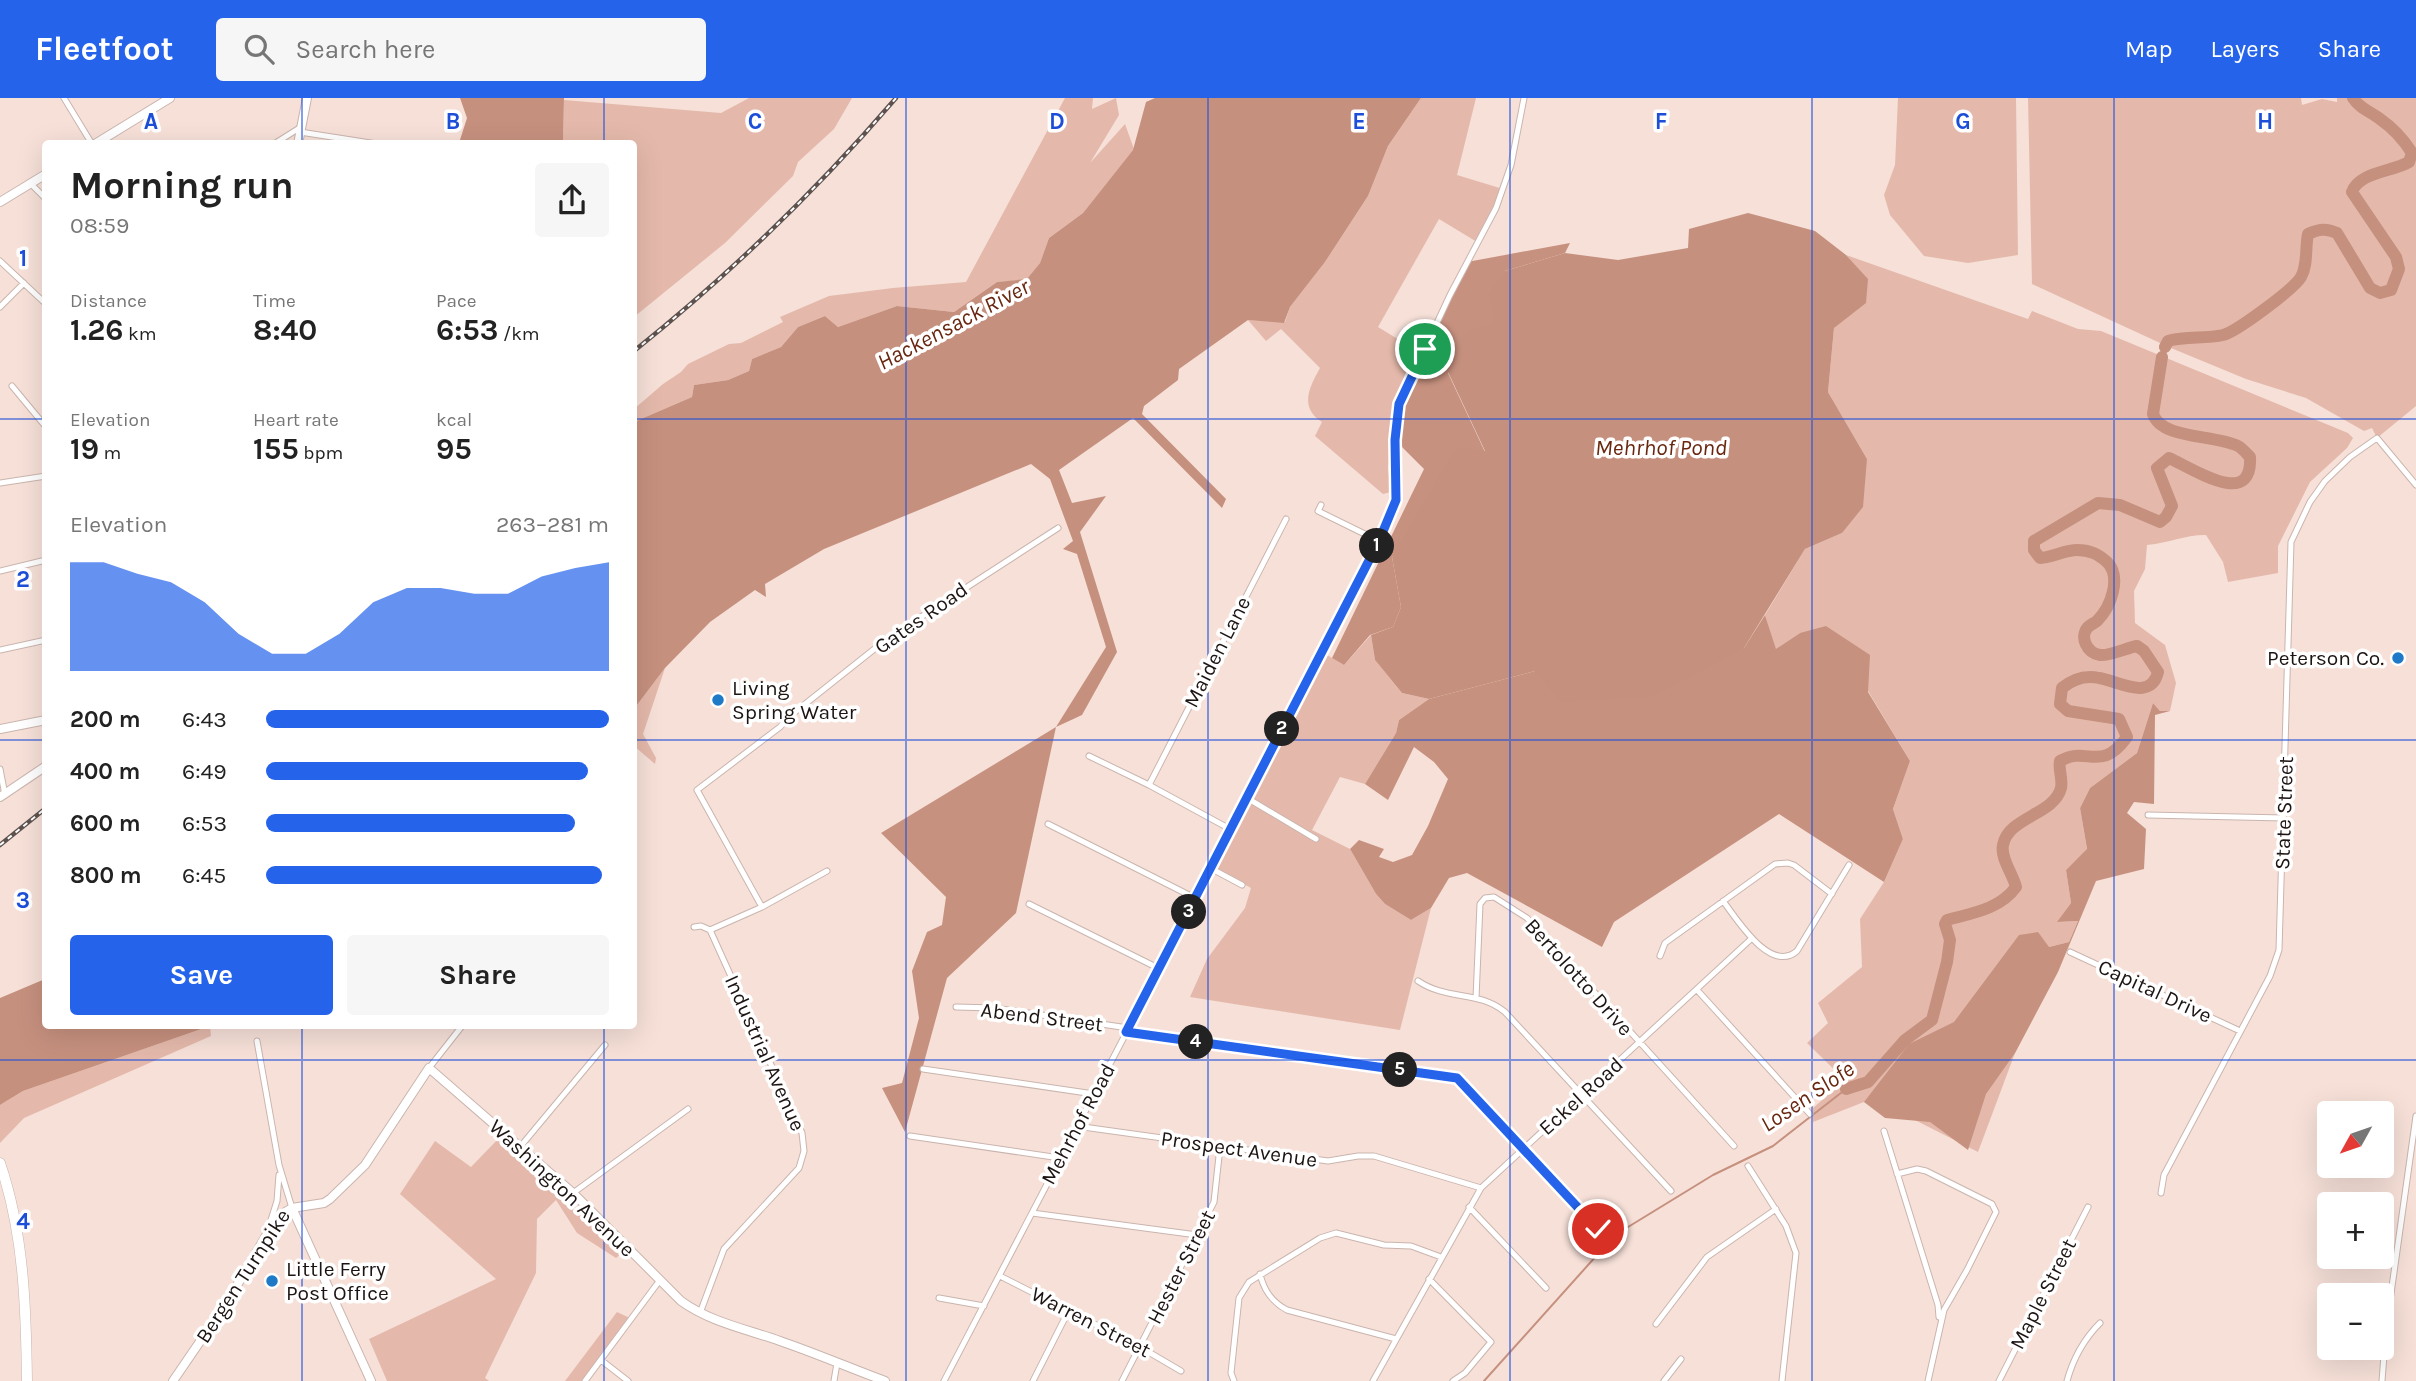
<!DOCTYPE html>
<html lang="en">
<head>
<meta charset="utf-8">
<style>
	:root { --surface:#fff; --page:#f6f6f6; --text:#222; --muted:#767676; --accent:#2563eb }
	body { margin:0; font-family:Karla,sans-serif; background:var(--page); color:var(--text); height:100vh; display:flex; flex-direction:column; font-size:26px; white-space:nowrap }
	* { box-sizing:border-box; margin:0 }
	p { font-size:23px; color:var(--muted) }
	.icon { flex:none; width:38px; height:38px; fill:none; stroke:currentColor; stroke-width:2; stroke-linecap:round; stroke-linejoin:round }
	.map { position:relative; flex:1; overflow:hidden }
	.side { position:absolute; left:42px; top:42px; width:595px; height:889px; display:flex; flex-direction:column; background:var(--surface); border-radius:7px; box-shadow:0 7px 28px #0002 }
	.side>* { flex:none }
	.needle { width:46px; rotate:230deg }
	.controls { position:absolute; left:2317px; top:1003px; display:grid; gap:14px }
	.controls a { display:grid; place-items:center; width:77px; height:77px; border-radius:7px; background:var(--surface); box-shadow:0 7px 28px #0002; font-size:35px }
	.pin { position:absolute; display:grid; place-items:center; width:60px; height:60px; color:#fff; margin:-30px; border:4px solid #fff; border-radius:50%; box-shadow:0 2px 7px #0007 }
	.km { position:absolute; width:35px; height:35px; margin:-18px; border-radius:50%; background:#222; color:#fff; font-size:19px; line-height:35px; text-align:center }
	.round { display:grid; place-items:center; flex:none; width:74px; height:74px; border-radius:7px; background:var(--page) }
	.overview { display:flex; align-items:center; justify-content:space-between; height:119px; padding:0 28px }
	h1 { font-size:38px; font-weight:700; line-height:52px }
	.stats { display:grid; grid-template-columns:repeat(3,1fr); gap:10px; height:119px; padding:7px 28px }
	.stats div { display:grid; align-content:center }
	.stats b { font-size:30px; font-weight:700 }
	.stats small { font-size:19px; font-weight:400 }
	.stats p { font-size:19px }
	.chart { height:196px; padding:14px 28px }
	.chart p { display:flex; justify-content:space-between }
	.chart svg { width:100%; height:126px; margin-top:7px; fill:var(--accent); opacity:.7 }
	.cta { display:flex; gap:14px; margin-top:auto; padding:14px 28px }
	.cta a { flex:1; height:80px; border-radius:7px; background:var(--accent); color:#fff; font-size:28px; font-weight:700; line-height:80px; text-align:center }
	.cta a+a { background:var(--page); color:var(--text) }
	ul { padding:0 28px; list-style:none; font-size:23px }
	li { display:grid; grid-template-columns:112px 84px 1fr; align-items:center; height:52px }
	li i { height:18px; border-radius:9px; background:var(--accent) }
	header { display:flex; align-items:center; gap:42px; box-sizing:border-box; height:98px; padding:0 35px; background:var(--accent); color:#fff }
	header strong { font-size:33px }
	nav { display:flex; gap:38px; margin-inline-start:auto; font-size:24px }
	.search { width:490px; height:63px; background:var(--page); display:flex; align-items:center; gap:18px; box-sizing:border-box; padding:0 24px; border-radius:7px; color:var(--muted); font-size:26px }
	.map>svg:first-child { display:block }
	.green { fill:#e4b9ab }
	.forest { fill:#c7917f }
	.water { fill:#c6907e }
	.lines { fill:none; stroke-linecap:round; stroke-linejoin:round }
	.stream { stroke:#c6907e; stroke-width:2 }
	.river { stroke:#c6907e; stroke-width:12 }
	.street-casing { stroke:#cab5ae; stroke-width:7 }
	.secondary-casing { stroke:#cab5ae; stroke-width:10 }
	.highway-casing { stroke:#cab5ae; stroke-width:11 }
	.street { stroke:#fff; stroke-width:5 }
	.secondary { stroke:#fff; stroke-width:8 }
	.highway { stroke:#fff; stroke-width:10 }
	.rail-casing { stroke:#5e524e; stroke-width:4.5 }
	.rail { stroke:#fff; stroke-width:2; stroke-dasharray:5; stroke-linecap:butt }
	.route-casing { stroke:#fff; stroke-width:14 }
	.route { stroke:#2563eb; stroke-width:9 }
	.grid { fill:none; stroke:#1d4ed8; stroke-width:2; stroke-opacity:0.55 }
	.poi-dot { fill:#1e79c6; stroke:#fff; stroke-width:2.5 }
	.labels { text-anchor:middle; stroke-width:7; stroke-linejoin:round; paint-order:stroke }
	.street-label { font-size:21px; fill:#1c1412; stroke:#fff }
	.poi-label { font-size:21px; fill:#1c1412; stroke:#fff; text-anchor:start }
	.water-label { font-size:23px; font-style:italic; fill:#69270f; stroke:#fff }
	.grid-label { font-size:23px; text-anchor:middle; font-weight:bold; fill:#1d4ed8; stroke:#fff; stroke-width:7; stroke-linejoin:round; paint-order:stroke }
</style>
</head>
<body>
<header>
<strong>Fleetfoot</strong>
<div class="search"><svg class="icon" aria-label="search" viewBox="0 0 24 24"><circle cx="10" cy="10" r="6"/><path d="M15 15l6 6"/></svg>Search here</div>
<nav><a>Map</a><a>Layers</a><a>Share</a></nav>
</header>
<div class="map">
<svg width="2416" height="1283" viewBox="0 0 2416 1283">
	<rect width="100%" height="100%" fill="#f6e0d8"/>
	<path class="green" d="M749 0H852L834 31 798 64 793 78 725 145 634 219V46H563L564 2 721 15Z
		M1065 0H1093L1092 11 1116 0 1119 17 1090 65 1125 26 1134 51 1083 115 1049 140 1040 165 1027 182 997 184 954 214 897 208 838 229 825 218 798 229 781 249 752 261 749 273 728 282 694 287 692 299 634 324V311L663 286 681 274 688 266 729 246 741 245 783 224 780 219 829 198 893 190 966 184Z
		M1421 0H1476L1457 77 1503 91 1477 144 1439 121 1378 229 1419 254 1398 300 1389 332 1391 350 1388 370 1391 394 1383 396 1315 338 1322 324C1299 309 1309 290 1320 270L1281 231 1266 243 1248 222 1285 224 1290 209 1325 164 1368 98 1388 48Z
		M1898 0H2016L2018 157 1968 165 1924 158 1890 117 1884 97 1895 67Z
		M2028 0H2301L2302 7 2322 1 2337 4V0H2416V308L2377 340 2372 330 2364 333 2306 300 2246 281 2171 250 2032 186Z
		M1846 157 2028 221 2032 213 2078 231 2101 233 2348 335 2353 340 2347 350 2310 384 2278 448V475L2228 484 2223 464 2206 437C2183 437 2170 445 2147 447L2145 471 2134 493 2135 525 2165 547 2176 585 2170 613H2160L2153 605 2137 655 2090 690 2080 710 2087 752 2066 772 2071 805 2058 824 2078 823 2069 844 2049 849 2026 871 2052 884 2015 955 1978 1054 1909 1019 1864 1004 1813 1024V1010L1845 982 1807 945 1828 925 1818 905 1862 869 1860 821 1884 784 1903 741 1893 711 1910 663 1868 593 1800 535 1776 552 1765 517 1805 451 1842 435 1867 361 1828 294 1834 230 1867 181Z
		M1371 537 1375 562 1402 595 1429 601 1399 622 1396 635 1365 686 1340 679 1312 732 1350 751 1376 796 1385 806 1411 822 1431 810 1400 932 1190 899 1207 861 1245 810 1251 790 1217 771 1327 557 1344 567Z
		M665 570 643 636 656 660 655 666 634 648V611Z
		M210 928 211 938 24 1020 0 1045V1007L23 993Z
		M500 1039 566 1100 621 1156 616 1160 577 1135 556 1102 537 1121 536 1175 485 1280 489 1283H387L369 1241 496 1181 400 1096 435 1043 471 1069Z
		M617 1214 632 1221 585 1283H565Z"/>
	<path class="forest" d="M1570 145 1565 155 1505 173 1495 226 1448 275 1485 354 1392 459 1401 509 1393 529 1370 537 1344 567 1332 560 1424 371 1395 342 1399 306 1467 164Z
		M1765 517 1776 551 1800 535 1826 528 1870 557 1868 594 1910 663 1893 711 1903 741 1884 784 1779 716 1614 824 1602 849 1467 775 1449 780 1431 810 1411 822 1385 806 1376 796 1350 751 1359 742 1384 751 1379 759 1393 764 1412 757 1428 728 1448 681 1434 664 1414 649 1388 702 1365 686 1396 635 1399 622 1429 601 1535 573 1744 550Z
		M2153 605 2160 613H2170L2155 617 2154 706 2134 704 2127 715 2146 731 2144 771 2096 783 2058 874 2015 955 1986 996 1968 1052 1930 1024 1885 1020 1864 1004 1909 946 1954 924 2019 837 2038 834 2049 849 2069 844 2078 823 2057 824 2071 805 2066 772 2087 751 2080 710 2090 690 2137 655Z
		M1056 629 1016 815 947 880 905 1034 882 990 902 985 919 920 912 873 927 834 942 827 946 799 881 735Z"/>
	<path class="water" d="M460 0H564L563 45H459L467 20Z
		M1155 0H1421L1388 48 1368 98 1325 164 1290 209 1284 225 1248 222 1179 271 1178 282 1144 308 1142 316 1226 401 1222 410 1133 320 1059 372 1072 405 1106 398 1080 434 1117 554 1082 617 1056 629 1106 549 1077 456 1063 451 1073 443 1050 381 1031 366 824 451 765 486 766 499 755 492 710 524 665 570 634 611V324L692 299 694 287 728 282 749 273 752 261 781 249 798 229 825 218 838 229 897 208 954 214 997 184 1027 181 1040 165 1049 140 1083 115 1133 52 1146 4Z
		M1748 115 1815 133 1846 157 1868 181 1866 205 1834 230 1828 294 1867 361 1863 409 1842 435 1805 451 1744 550 1653 598 1561 604 1535 573 1429 601 1402 595 1375 562 1371 537 1393 529 1401 509 1392 459 1456 350 1485 353 1448 274 1452 249 1469 232 1495 226 1489 196 1505 173 1565 155 1618 162 1688 150 1689 131Z
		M45 881 46 928H210L23 993 0 1007V900Z"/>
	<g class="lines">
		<path class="stream" d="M1484 1283 1615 1137 1713 1077 1773 1048 1846 991"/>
		<path class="river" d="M2165 249 2168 243C2186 238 2205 241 2223 237 2236 234 2294 191 2301 179 2308 167 2305 150 2308 136 2319 131 2326 130 2337 135L2370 190 2380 195 2391 192 2399 171 2396 159 2352 94C2359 74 2392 74 2409 64L2412 55C2404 42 2393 30 2380 21 2371 14 2359 10 2353 0
			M1846 991 1868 984 1905 942 1932 922 1947 864 1950 842 1945 826 1947 822C1973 815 2000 811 2016 789 2013 776 2000 760 2003 747 2008 719 2054 717 2061 690 2063 681 2058 671 2060 663 2087 647 2100 676 2127 639L2119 621 2068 613 2060 606 2062 590C2073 581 2085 577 2099 580 2118 583 2151 604 2158 574L2144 553 2137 548C2126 550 2110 558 2100 557 2087 555 2079 539 2088 529 2091 526 2095 525 2097 523 2111 509 2122 479 2107 464 2098 456 2090 452 2077 452 2065 452 2053 459 2040 460L2034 452V443L2098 405 2120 407 2160 424 2166 419 2172 408 2157 370 2169 360C2192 370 2253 412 2250 359 2246 355 2242 350 2238 348 2215 336 2162 342 2153 316L2162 259"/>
		<g class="street-casing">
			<path id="street" d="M64 0 92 46
				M300 34 377 46
				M274 46 301 29
				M30 85 46 101
				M0 163 46 206
				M0 209 24 185
				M12 288 46 329
				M0 385 46 378
				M1321 407 1318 413 1379 443
				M0 473 46 462
				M0 552 46 542
				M1089 658 1149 687 1230 731
				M0 671 5 697
				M1149 687 1286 421
				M1247 700 1316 741
				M2148 717 2284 720
				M1048 726 1197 801
				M1212 771 1242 787
				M1723 803C1737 821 1770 876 1797 853L1849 767
				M1029 806 1160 871
				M762 809 697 692 780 629 790 618 887 541 1058 430
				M694 829 701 828 710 832 802 1035 804 1053 799 1070 724 1151 700 1215
				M710 832 762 809 827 773
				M2070 854 2240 933
				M1660 858 1665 845 1775 766 1788 765 1794 767 1832 796
				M1418 883C1448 903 1478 892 1505 914L1671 1093
				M1698 893 1810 1016
				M1476 900 1480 806 1485 800 1494 799 1527 820 1734 1048
				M956 909 995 910 1128 930
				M1126 934 1457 980 1598 1131
				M257 943 279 1067 292 1110
				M429 970 462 928
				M923 971 1094 996
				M1076 1028 1328 1063 1358 1058H1374L1481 1090
				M1884 1033 1938 1207 1939 1219
				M910 1038 1060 1060
				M520 1049 605 947
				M1748 1068 1786 1128 1796 1155 1782 1283
				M1897 1076 1917 1071 1926 1073 1992 1106 1996 1114 1967 1172 1944 1212 1928 1283
				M573 1095 688 1011
				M2161 1095 2164 1077 2270 878 2279 852 2291 444 2310 404 2325 383 2350 359 2377 340 2416 387
				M1469 1109 1546 1190
				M1032 1115 1197 1137
				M270 1125 277 1103 279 1077
				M1260 1176C1264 1193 1272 1204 1287 1212L1396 1241
				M1000 1178 1140 1249 1181 1273
				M1429 1181 1491 1244 1465 1275 1453 1283
				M939 1200 984 1208
				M1656 1226 1707 1159 1776 1111
				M601 1262 628 1283
				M585 1283 660 1182
				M834 1283 837 1265
				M944 1283 1212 771 1230 731 1379 443 1396 402 1395 342 1399 306 1450 197 1496 110 1511 67 1524 0
				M1033 1283 1069 1212
				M1122 1283 1214 1104 1220 1049
				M1234 1283 1231 1275 1239 1200 1249 1184 1320 1140 1336 1135 1384 1147 1411 1148 1441 1159
				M1373 1283 1481 1090 1751 841
				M1664 1283 1681 1261
				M1999 1283 2088 1109
				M2067 1283C2073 1261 2084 1241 2100 1225
				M2382 1283 2386 1231 2416 1018"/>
		</g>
		<g class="secondary-casing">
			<path id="secondary" d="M95 46 170 0
				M298 46 307 0
				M0 104 46 76
				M0 631 46 622
				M0 699 46 668
				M292 1110 371 1283
				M173 1283 229 1201 277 1119 292 1110 324 1105 330 1101 365 1067 429 970 573 1095 681 1203C710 1224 746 1231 780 1243 815 1255 850 1270 885 1283"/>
		</g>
		<g class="highway-casing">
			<path id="highway" d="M0 1065C24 1135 26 1210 27 1283"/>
		</g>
		<use href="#street" class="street"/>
		<use href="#secondary" class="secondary"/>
		<use href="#highway" class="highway"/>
		<g class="rail-casing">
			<path id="rail" d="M634 253C729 177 816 93 896 0
				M0 747 46 710"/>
		</g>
		<use href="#rail" class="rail"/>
	</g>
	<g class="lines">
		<g class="route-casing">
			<path id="route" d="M1425 251 1399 306 1395 342 1396 402 1379 443 1126 934 1457 980 1598 1131"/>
		</g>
		<use href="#route" class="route"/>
	</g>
	<path class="grid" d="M302 0V46M604 0V46M906 0V1283M1208 0V1283M1510 0V1283M1812 0V1283M2114 0V1283M0 321H46M634 321H2416M0 642H46M634 642H2416M302 928V1283M604 928V1283M0 962H2416"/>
	<g class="poi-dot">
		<circle cx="2398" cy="560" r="7"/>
		<circle cx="718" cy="602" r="7"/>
		<circle cx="272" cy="1183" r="7"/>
	</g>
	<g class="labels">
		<g class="street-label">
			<text transform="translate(921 520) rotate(-35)" y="7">Gates Road</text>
			<text transform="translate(1217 554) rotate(-63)" y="7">Maiden Lane</text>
			<text transform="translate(2284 715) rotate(-88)" y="7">State Street</text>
			<text transform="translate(1579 879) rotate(48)" y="7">Bertolotto Drive</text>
			<text transform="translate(2155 893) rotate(25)" y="7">Capital Drive</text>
			<text transform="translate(1042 919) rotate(7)" y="7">Abend Street</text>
			<text transform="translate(765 955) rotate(66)" y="7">Industrial Avenue</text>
			<text transform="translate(1581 998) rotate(-42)" y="7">Eckel Road</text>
			<text transform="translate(1078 1026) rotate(-62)" y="7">Mehrhof Road</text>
			<text transform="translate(1239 1051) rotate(8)" y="7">Prospect Avenue</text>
			<text transform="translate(562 1090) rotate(43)" y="7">Washington Avenue</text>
			<text transform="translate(1181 1169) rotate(-63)" y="7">Hester Street</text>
			<text transform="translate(243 1178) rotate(-57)" y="7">Bergen Turnpike</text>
			<text transform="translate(2043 1196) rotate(-63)" y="7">Maple Street</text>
			<text transform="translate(1091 1224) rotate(27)" y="7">Warren Street</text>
		</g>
		<g class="poi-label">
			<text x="2384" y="567" text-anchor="end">Peterson Co.</text>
			<text x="732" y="597">Living<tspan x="732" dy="24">Spring Water</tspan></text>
			<text x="286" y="1178">Little Ferry<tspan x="286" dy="24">Post Office</tspan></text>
		</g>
		<g class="water-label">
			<text transform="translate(953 226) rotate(-28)" y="8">Hackensack River</text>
			<text x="1661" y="357">Mehrhof Pond</text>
			<text transform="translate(1807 998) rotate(-34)" y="8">Losen Slofe</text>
		</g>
	</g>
	<g class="grid-label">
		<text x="151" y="31">A</text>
		<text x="453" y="31">B</text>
		<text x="755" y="31">C</text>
		<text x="1057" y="31">D</text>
		<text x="1359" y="31">E</text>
		<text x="1661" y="31">F</text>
		<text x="1963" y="31">G</text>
		<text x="2265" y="31">H</text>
		<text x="23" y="168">1</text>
		<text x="23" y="489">2</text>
		<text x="23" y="810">3</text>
		<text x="23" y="1131">4</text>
	</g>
</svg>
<div class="controls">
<a><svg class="needle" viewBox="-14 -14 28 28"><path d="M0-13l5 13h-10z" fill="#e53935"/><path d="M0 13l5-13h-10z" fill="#767676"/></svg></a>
<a>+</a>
<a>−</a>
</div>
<div class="pin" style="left:1425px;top:251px;background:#1e9e55"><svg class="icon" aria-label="arrive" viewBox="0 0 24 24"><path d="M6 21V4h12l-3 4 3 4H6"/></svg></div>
<div class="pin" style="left:1598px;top:1131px;background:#d93025"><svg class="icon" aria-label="check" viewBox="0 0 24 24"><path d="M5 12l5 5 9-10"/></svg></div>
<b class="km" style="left:1377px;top:448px">1</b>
<b class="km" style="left:1282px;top:631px">2</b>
<b class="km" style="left:1189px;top:814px">3</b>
<b class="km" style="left:1196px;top:944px">4</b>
<b class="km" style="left:1400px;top:972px">5</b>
<section class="side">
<div class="overview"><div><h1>Morning run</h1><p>08:59</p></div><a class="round"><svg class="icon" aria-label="share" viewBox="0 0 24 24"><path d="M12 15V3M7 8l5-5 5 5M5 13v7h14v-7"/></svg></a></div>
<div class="stats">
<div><p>Distance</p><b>1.26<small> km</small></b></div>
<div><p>Time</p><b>8:40</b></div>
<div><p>Pace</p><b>6:53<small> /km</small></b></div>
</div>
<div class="stats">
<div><p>Elevation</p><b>19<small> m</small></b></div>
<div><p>Heart rate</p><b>155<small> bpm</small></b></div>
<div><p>kcal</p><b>95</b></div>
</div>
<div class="chart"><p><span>Elevation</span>263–281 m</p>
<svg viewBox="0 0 160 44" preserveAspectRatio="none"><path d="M0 44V6L10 6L20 10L30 13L40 20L50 31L60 38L70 38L80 31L90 20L100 15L110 15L120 17L130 17L140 11L150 8L160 6V44z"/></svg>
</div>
<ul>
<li><b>200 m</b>6:43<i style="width:100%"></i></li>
<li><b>400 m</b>6:49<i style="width:94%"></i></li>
<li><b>600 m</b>6:53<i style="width:90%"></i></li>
<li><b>800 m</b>6:45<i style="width:98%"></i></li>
</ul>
<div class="cta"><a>Save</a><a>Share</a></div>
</section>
</div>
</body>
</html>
